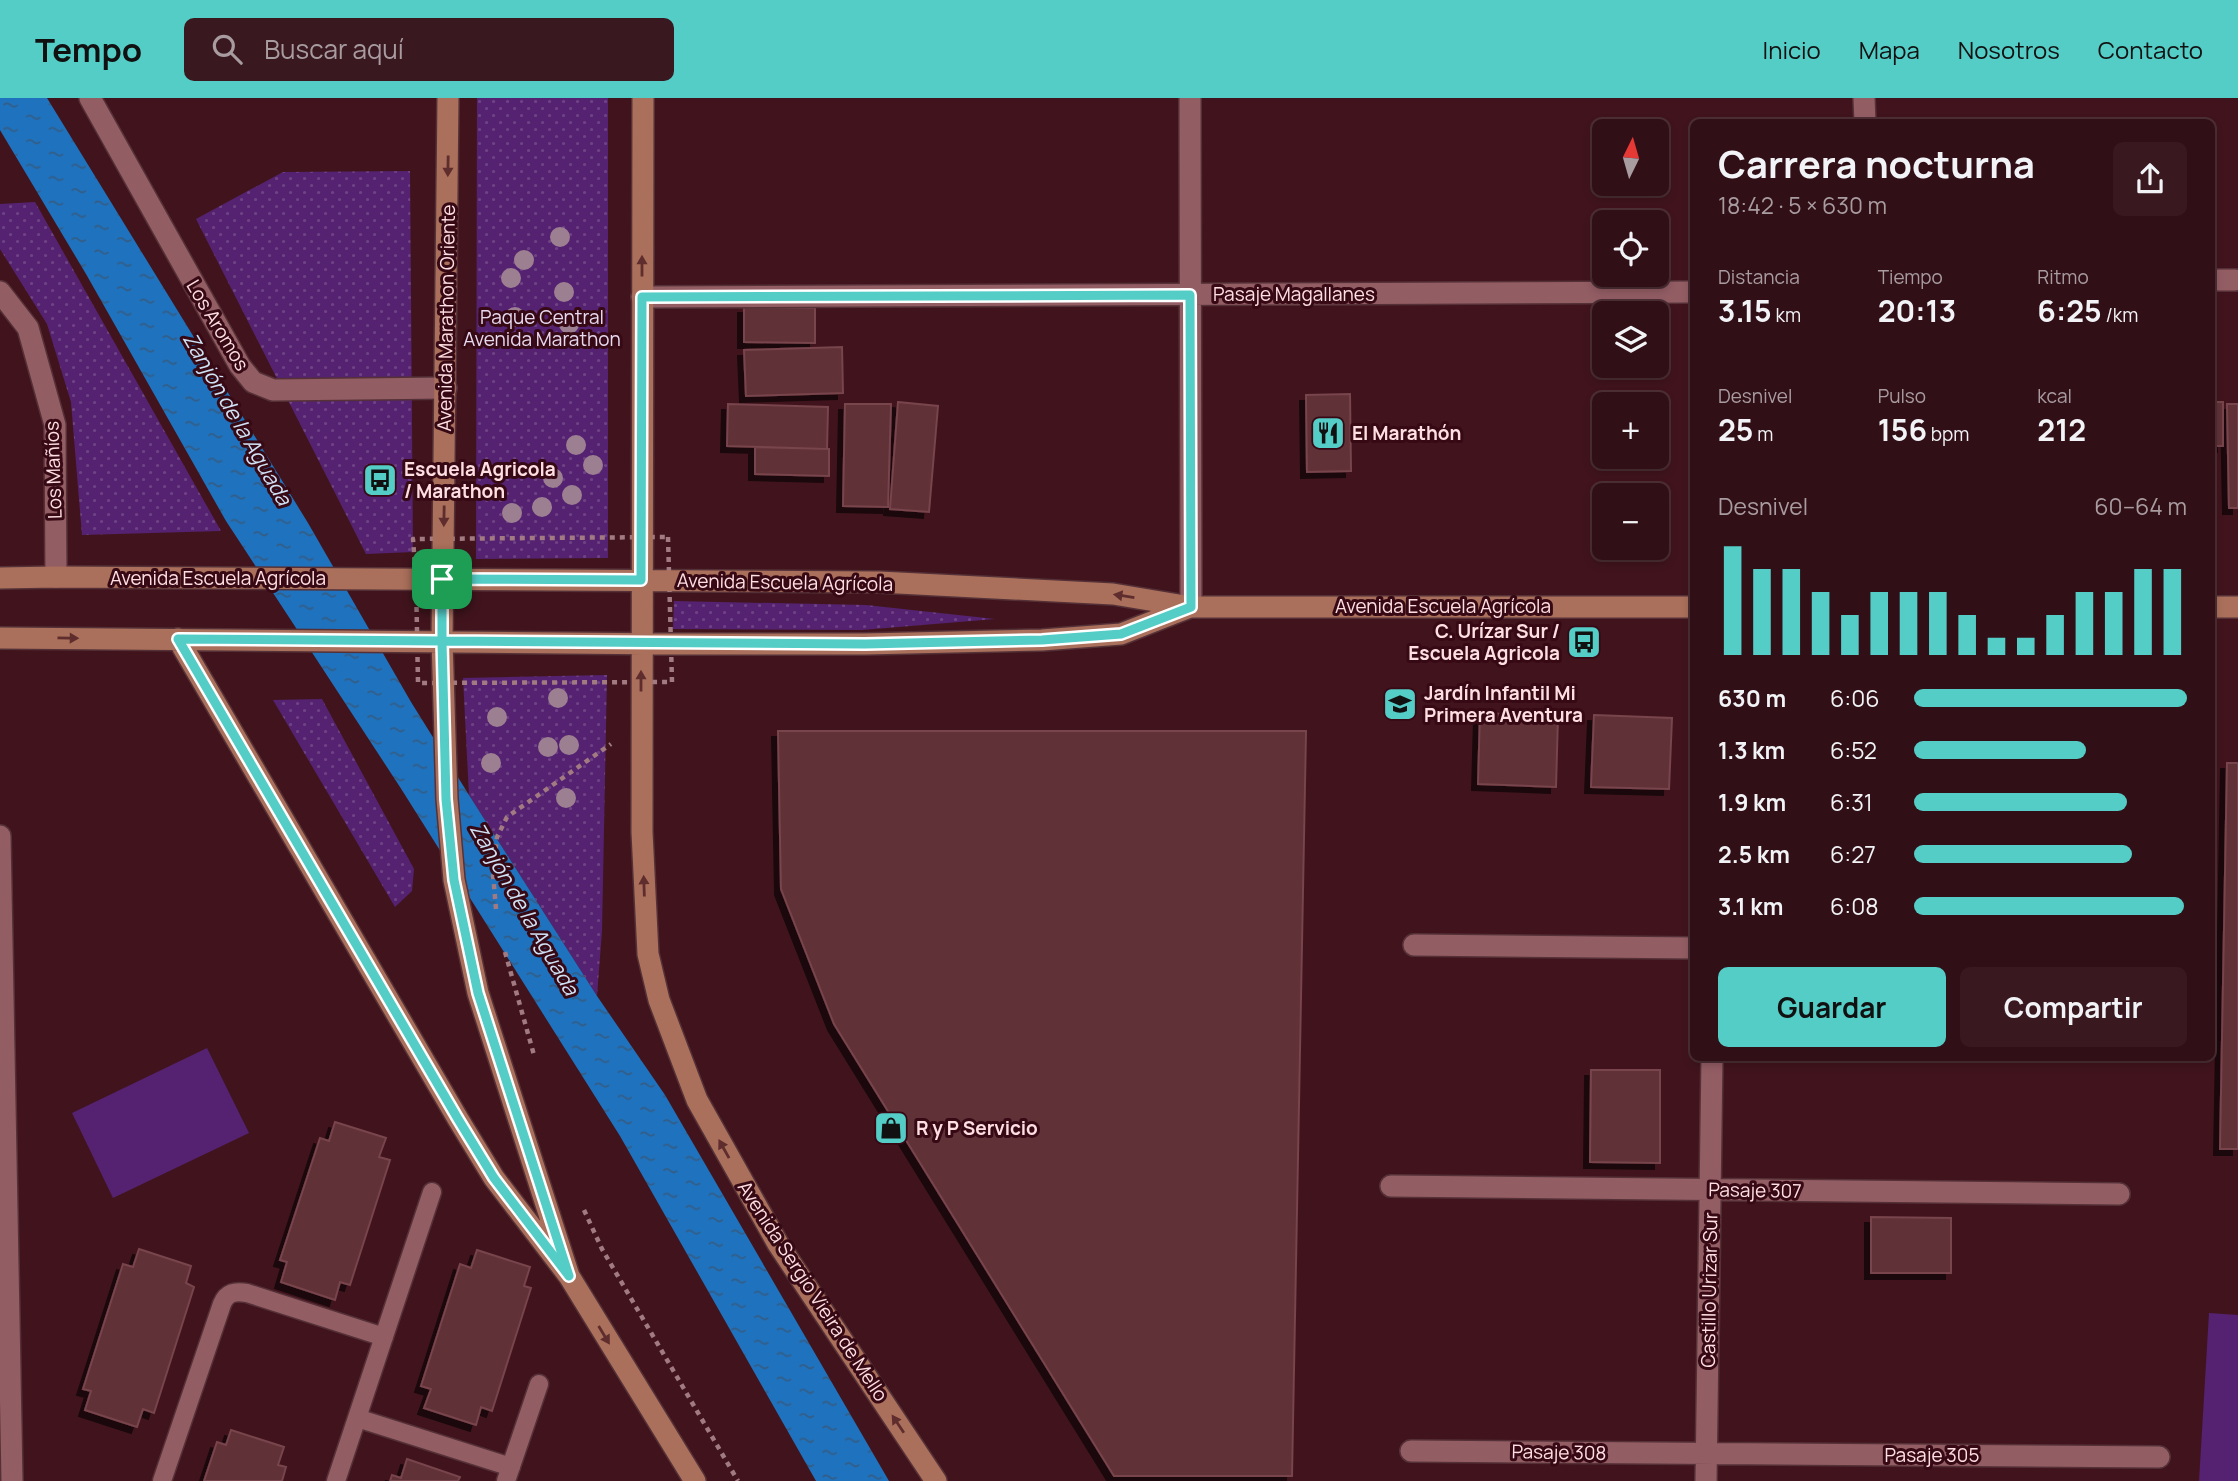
<!DOCTYPE html>
<html lang="es">
<head>
<meta charset="utf-8">
<style>
	:root { --surface:#310f16; --page:#39181f; --text:#f1f3f6; --muted:#a89ca1; --line:#4c2f35; --accent:#54cdc7 }
	body { margin:0; font-family:Manrope,sans-serif; background:var(--page); color:var(--text); height:100vh; display:flex; flex-direction:column; font-size:26px; white-space:nowrap }
	* { box-sizing:border-box; margin:0 }
	p { font-size:23px; color:var(--muted) }
	.icon { flex:none; width:38px; height:38px; fill:none; stroke:currentColor; stroke-width:2; stroke-linecap:round; stroke-linejoin:round }
	.map { position:relative; flex:1; overflow:hidden }
	.drawer { position:absolute; left:1690px; top:21px; width:525px; height:942px; display:flex; flex-direction:column; background:var(--surface); border-radius:10px; box-shadow:0 4px 10px #0003,0 0 0 2px var(--line) }
	.drawer>* { flex:none }
	.needle { width:46px; rotate:5deg }
	.fabs { position:absolute; left:1592px; top:21px; display:grid; gap:14px }
	.fabs a { display:grid; place-items:center; width:77px; height:77px; border-radius:10px; background:var(--surface); box-shadow:0 4px 10px #0003,0 0 0 2px var(--line); font-size:35px }
	.pin { position:absolute; display:grid; place-items:center; width:60px; height:60px; color:#fff; margin:-30px; border-radius:14px; box-shadow:0 4px 10px #0006 }
	.round { display:grid; place-items:center; flex:none; width:74px; height:74px; border-radius:10px; background:var(--page) }
	.headline { display:flex; align-items:center; justify-content:space-between; height:119px; padding:0 28px }
	h1 { font-size:38px; font-weight:700; line-height:52px }
	.figures { display:grid; grid-template-columns:repeat(3,1fr); gap:10px; height:119px; padding:7px 28px }
	.figures div { display:grid; align-content:center }
	.figures b { font-size:30px; font-weight:700 }
	.figures small { font-size:19px; font-weight:400 }
	.figures p { font-size:19px }
	.chart { height:196px; padding:14px 28px }
	.chart p { display:flex; justify-content:space-between }
	.chart svg { width:100%; height:126px; margin-top:7px; stroke:var(--accent); stroke-width:6 }
	.primary-button { display:flex; gap:14px; margin-top:auto; padding:14px 28px }
	.primary-button a { flex:1; height:80px; border-radius:10px; background:var(--accent); color:#111; font-size:28px; font-weight:700; line-height:80px; text-align:center }
	.primary-button a+a { background:var(--page); color:var(--text) }
	ul { padding:0 28px; list-style:none; font-size:23px }
	li { display:grid; grid-template-columns:112px 84px 1fr; align-items:center; height:52px }
	li i { height:18px; border-radius:9px; background:var(--accent) }
	header { display:flex; align-items:center; gap:42px; box-sizing:border-box; height:98px; padding:0 35px; background:var(--accent); color:#111 }
	header strong { font-size:33px }
	nav { display:flex; gap:38px; margin-inline-start:auto; font-size:24px }
	.search { width:490px; height:63px; background:var(--page); display:flex; align-items:center; gap:18px; box-sizing:border-box; padding:0 24px; border-radius:10px; color:var(--muted); font-size:26px }
	.map>svg:first-child { display:block }
	.green { fill:url(#green-dots) }
	.pitch { fill:#542270 }
	.water { fill:url(#water-ripples) }
	.building { fill:#603038; stroke:#77444b; stroke-width:2; filter:url(#shadow) }
	.lines { fill:none; stroke-linecap:round; stroke-linejoin:round }
	.lane-casing { stroke:#553137; stroke-width:21 }
	.street-casing { stroke:#553137; stroke-width:24 }
	.secondary-casing { stroke:#553137; stroke-width:24 }
	.path { stroke:#a17b81; stroke-width:4.5; stroke-dasharray:5 5; stroke-linecap:butt }
	.lane { stroke:#935d64; stroke-width:18 }
	.street { stroke:#935d64; stroke-width:21 }
	.secondary { stroke:#aa705b; stroke-width:21 }
	.tree { fill:#9c8091 }
	.oneway { fill:#5f2d2d }
	.route-casing { stroke:#fff; stroke-width:14 }
	.route { stroke:#54cdc7; stroke-width:9 }
	.labels { text-anchor:middle; stroke-width:6; stroke-linejoin:round; paint-order:stroke }
	.street-label { font-size:19px; fill:#ffdfe2; stroke:#360914 }
	.park-label { font-size:19px; fill:#e6d9f0; stroke:#360914 }
	.poi-label { font-size:19px; font-weight:bold; fill:#ffdfe2; stroke:#360914; text-anchor:start }
	.water-label { font-size:21px; font-style:italic; fill:#d0e2f6; stroke:#360914 }
</style>
</head>
<body>
<header>
<strong>Tempo</strong>
<div class="search"><svg class="icon" aria-label="search" viewBox="0 0 24 24"><circle cx="10" cy="10" r="6"/><path d="M15 15l6 6"/></svg>Buscar aquí</div>
<nav><a>Inicio</a><a>Mapa</a><a>Nosotros</a><a>Contacto</a></nav>
</header>
<div class="map">
<svg width="2238" height="1383" viewBox="0 0 2238 1383">
	<defs>
		<pattern id="green-dots" width="8" height="8" patternUnits="userSpaceOnUse" patternTransform="scale(1.75)"><rect width="8" height="8" fill="#542270"/><path d="M2 2h.1M6 6h.1" fill="none" stroke="#6e4284" stroke-width="1.8" stroke-linecap="round"/></pattern>
		<pattern id="water-ripples" width="26" height="14" patternUnits="userSpaceOnUse" patternTransform="scale(1.75)"><rect width="26" height="14" fill="#1f72bd"/><path d="M2 4q2-2 4 0t4 0M15 11q2-2 4 0t4 0" fill="none" stroke="#335d87"/></pattern>
		<filter id="shadow"><feDropShadow dx="-6" dy="6" stdDeviation="0" flood-color="#0009"/></filter>
	</defs>
	<rect width="100%" height="100%" fill="#41141d"/>
	<path class="green" d="M477 0H608V460L476 461Z
		M410 73 413 454 366 456 196 121 283 74Z
		M35 104 221 433 82 437 71 304 47 226 0 151V106Z
		M674 503 866 507 995 521 862 532 673 531Z
		M607 577 602 833 597 898 469 697 463 580Z
		M322 601 414 771 412 793 395 809 273 602Z"/>
	<path class="pitch" d="M207 950 249 1035 113 1100 72 1015Z
		M2209 1215 2238 1217V1383H2199Z"/>
	<path class="water" d="M0 0H47L308 425 411 604 469 697 597 898 665 997 889 1383H816L620 1038 400 689 226 423 86 176 0 32Z"/>
	<path class="building" d="M744 209 815 210V245L744 244Z
		M842 249 843 295 746 298 744 252Z
		M1350 296 1351 373 1307 374 1306 297Z
		M898 304 938 308 929 414 890 411Z
		M2212 304H2223V348H2212Z
		M728 306 828 309 827 351 727 348Z
		M845 306H891L888 409 843 408Z
		M2227 306H2238V410H2229Z
		M755 349 829 351V378L755 376Z
		M1480 615 1558 618 1556 689 1478 686Z
		M1594 617 1672 620 1669 691 1591 689Z
		M778 633H1306L1292 1378H1114L834 926 781 791Z
		M2227 665H2238V1051H2220Z
		M1591 972H1660V1065L1590 1064Z
		M335 1024 386 1040 379 1059 390 1062 350 1187 340 1184 335 1202 281 1184 287 1164 280 1162 320 1040 329 1043Z
		M1871 1119 1951 1120V1175H1871Z
		M139 1151 191 1168 186 1185 194 1189 154 1315 143 1311 137 1329 85 1312 91 1293 83 1291 123 1166 133 1169Z
		M477 1152 530 1169 524 1188 531 1190 492 1313 481 1309 476 1327 424 1310 431 1291 421 1288 460 1166 471 1170Z
		M231 1332 284 1349 278 1367 286 1369 282 1383H204L217 1344 226 1347Z
		M407 1361 460 1379 458 1383H390L392 1377 401 1380Z"/>
	<g class="lines">
		<g class="lane-casing">
			<path id="lane" d="M357 1320 511 1369
				M162 1383 222 1206C227 1194 235 1193 247 1195L384 1239
				M336 1383 432 1094
				M506 1383 539 1286"/>
		</g>
		<g class="street-casing">
			<path id="street" d="M90 0 240 268 253 284 273 292 446 290
				M1190 0 1191 509
				M1864 0 1865 24
				M2212 182H2235
				M0 194 28 230 55 327 56 479
				M642 199 1694 194
				M0 738 12 1383
				M1414 847 1694 850
				M1391 1088 2119 1096
				M1411 1353 2159 1359
				M1706 1383 1712 959"/>
		</g>
		<g class="secondary-casing">
			<path id="secondary" d="M448 0 442 543 447 701 454 782 478 895 569 1178
				M643 0 642 734 648 856 659 902 697 1002 778 1146 936 1383
				M0 480 56 479 879 484 1113 496 1191 509H1694
				M2212 509H2238
				M0 540 672 546H865L1042 542 1121 536 1190 509
				M178 541 458 1021 494 1080 569 1178 695 1383"/>
		</g>
		<path class="path" d="M668 439 672 584 418 585 416 481 413 441Z
			M496 811 493 776 497 739 507 719 611 646
			M505 854 534 957
			M584 1112 602 1151 738 1383"/>
		<use href="#lane" class="lane"/>
		<use href="#street" class="street"/>
		<use href="#secondary" class="secondary"/>
	</g>
	<g class="tree">
		<circle cx="560" cy="139" r="10"/>
		<circle cx="524" cy="162" r="10"/>
		<circle cx="511" cy="180" r="10"/>
		<circle cx="564" cy="194" r="10"/>
		<circle cx="515" cy="219" r="10"/>
		<circle cx="569" cy="226" r="10"/>
		<circle cx="576" cy="347" r="10"/>
		<circle cx="593" cy="367" r="10"/>
		<circle cx="553" cy="380" r="10"/>
		<circle cx="572" cy="397" r="10"/>
		<circle cx="542" cy="409" r="10"/>
		<circle cx="512" cy="415" r="10"/>
		<circle cx="558" cy="600" r="10"/>
		<circle cx="497" cy="619" r="10"/>
		<circle cx="569" cy="647" r="10"/>
		<circle cx="548" cy="649" r="10"/>
		<circle cx="491" cy="665" r="10"/>
		<circle cx="566" cy="700" r="10"/>
	</g>
	<defs><path id="oneway-solid" d="M-6-.8H1V-3.2L6.5 0L1 3.2V.8H-6Z" transform="scale(1.75)"/></defs>
	<g class="oneway">
		<use href="#oneway-solid" transform="translate(448 68) rotate(91)"/>
		<use href="#oneway-solid" transform="translate(642 168) rotate(-90)"/>
		<use href="#oneway-solid" transform="translate(444 418) rotate(91)"/>
		<use href="#oneway-solid" transform="translate(1124 498) rotate(-171)"/>
		<use href="#oneway-solid" transform="translate(68 540) rotate(1)"/>
		<use href="#oneway-solid" transform="translate(641 583) rotate(-90)"/>
		<use href="#oneway-solid" transform="translate(644 788) rotate(-92)"/>
		<use href="#oneway-solid" transform="translate(724 1051) rotate(-119)"/>
		<use href="#oneway-solid" transform="translate(604 1237) rotate(59)"/>
		<use href="#oneway-solid" transform="translate(898 1326) rotate(-124)"/>
	</g>
	<g class="lines">
		<g class="route-casing">
			<path id="route" d="M442 481V543L178 541 458 1021 494 1080 569 1178 478 895 454 782 446 701 442 543 865 546 1042 542 1121 536 1191 509 1190 197 642 199 641 482 442 481"/>
		</g>
		<use href="#route" class="route"/>
	</g>
	<defs>
		<g id="restaurant-square" transform="scale(1.75)"><rect x="-9" y="-9" width="18" height="18" rx="4" fill="#54cdc7" stroke="#360914"/><path d="M-5-6h1v4h1v-4h1v4h1v-4h1v5L-1.5 .5V6h-2V.5L-5-1ZM5-6V6H3V1.5H1.5Q1.5-4 5-6Z" fill="#111"/></g>
		<g id="bus-square" transform="scale(1.75)"><rect x="-9" y="-9" width="18" height="18" rx="4" fill="#54cdc7" stroke="#360914"/><path d="M-5-6H5V4H4V6H2V4H-2V6H-4V4H-5ZM-3.5-4V0h7V-4ZM-3.5 1.2v1.5H-2V1.2ZM2 1.2v1.5H3.5V1.2Z" fill="#111"/></g>
		<g id="school-square" transform="scale(1.75)"><rect x="-9" y="-9" width="18" height="18" rx="4" fill="#54cdc7" stroke="#360914"/><path d="M0-5L7-2L0 1L-7-2ZM-4 1L0 2.5L4 1V4Q0 6-4 4Z" fill="#111"/></g>
		<g id="shop-square" transform="scale(1.75)"><rect x="-9" y="-9" width="18" height="18" rx="4" fill="#54cdc7" stroke="#360914"/><path d="M-5-2.5h2.3a2.7 3.5 0 0 1 5.4 0H5L5.5 6h-11ZM-1.5-2.5h3a1.5 2.3 0 0 0-3 0Z" fill="#111"/></g>
	</defs>
	<g fill-rule="evenodd">
		<use href="#restaurant-square" x="1328" y="335"/>
		<use href="#bus-square" x="380" y="382"/>
		<use href="#bus-square" x="1584" y="544"/>
		<use href="#school-square" x="1400" y="606"/>
		<use href="#shop-square" x="891" y="1030"/>
	</g>
	<g class="labels">
		<g class="street-label">
			<text x="1294" y="203">Pasaje Magallanes</text>
			<text transform="translate(446 220) rotate(-89)" y="7">Avenida Marathon Oriente</text>
			<text transform="translate(218 227) rotate(59)" y="7">Los Aromos</text>
			<text transform="translate(53 372) rotate(-92)" y="7">Los Mañíos</text>
			<text x="218" y="487">Avenida Escuela Agrícola</text>
			<text transform="translate(785 484) rotate(1)" y="7">Avenida Escuela Agrícola</text>
			<text x="1443" y="515">Avenida Escuela Agrícola</text>
			<text transform="translate(1755 1092) rotate(1)" y="7">Pasaje 307</text>
			<text transform="translate(1709 1192) rotate(-89)" y="7">Castillo Urizar Sur</text>
			<text transform="translate(813 1193) rotate(57)" y="7">Avenida Sergio Vieira de Mello</text>
			<text transform="translate(1559 1354) rotate(1)" y="7">Pasaje 308</text>
			<text x="1932" y="1364">Pasaje 305</text>
		</g>
		<g class="park-label">
			<text x="542" y="226">Paque Central<tspan x="542" dy="22">Avenida Marathon</tspan></text>
		</g>
		<g class="poi-label">
			<text x="1352" y="342">El Marathón</text>
			<text x="404" y="378">Escuela Agricola<tspan x="404" dy="22">/ Marathon</tspan></text>
			<text x="1560" y="540" text-anchor="end">C. Urízar Sur /<tspan x="1560" dy="22">Escuela Agricola</tspan></text>
			<text x="1424" y="602">Jardín Infantil Mi<tspan x="1424" dy="22">Primera Aventura</tspan></text>
			<text x="916" y="1037">R y P Servicio</text>
		</g>
		<g class="water-label">
			<text transform="translate(237 321) rotate(60)" y="7">Zanjón de la Aguada</text>
			<text transform="translate(524 811) rotate(60)" y="7">Zanjón de la Aguada</text>
		</g>
	</g>
</svg>
<div class="fabs">
<a><svg class="needle" viewBox="-14 -14 28 28"><path d="M0-13l5 13h-10z" fill="#e53935"/><path d="M0 13l5-13h-10z" fill="#a89ca1"/></svg></a>
<a><svg class="icon" aria-label="locate" viewBox="0 0 24 24"><circle cx="12" cy="12" r="6"/><path d="M12 2v4M12 18v4M2 12h4M18 12h4"/></svg></a>
<a><svg class="icon" aria-label="layers" viewBox="0 0 24 24"><path d="M12 4l9 5-9 5-9-5zM3 14l9 5 9-5"/></svg></a>
<a>+</a>
<a>−</a>
</div>
<div class="pin" style="left:442px;top:481px;background:#1e9e55"><svg class="icon" aria-label="arrive" viewBox="0 0 24 24"><path d="M6 21V4h12l-3 4 3 4H6"/></svg></div>
<section class="drawer">
<div class="headline"><div><h1>Carrera nocturna</h1><p>18:42 · 5 × 630 m</p></div><a class="round"><svg class="icon" aria-label="share" viewBox="0 0 24 24"><path d="M12 15V3M7 8l5-5 5 5M5 13v7h14v-7"/></svg></a></div>
<div class="figures">
<div><p>Distancia</p><b>3.15<small> km</small></b></div>
<div><p>Tiempo</p><b>20:13</b></div>
<div><p>Ritmo</p><b>6:25<small> /km</small></b></div>
</div>
<div class="figures">
<div><p>Desnivel</p><b>25<small> m</small></b></div>
<div><p>Pulso</p><b>156<small> bpm</small></b></div>
<div><p>kcal</p><b>212</b></div>
</div>
<div class="chart"><p><span>Desnivel</span>60–64 m</p>
<svg viewBox="0 0 160 44" preserveAspectRatio="none"><path d="M5 44V6M15 44V14M25 44V14M35 44V22M45 44V30M55 44V22M65 44V22M75 44V22M85 44V30M95 44V38M105 44V38M115 44V30M125 44V22M135 44V22M145 44V14M155 44V14"/></svg>
</div>
<ul>
<li><b>630 m</b>6:06<i style="width:100%"></i></li>
<li><b>1.3 km</b>6:52<i style="width:63%"></i></li>
<li><b>1.9 km</b>6:31<i style="width:78%"></i></li>
<li><b>2.5 km</b>6:27<i style="width:80%"></i></li>
<li><b>3.1 km</b>6:08<i style="width:99%"></i></li>
</ul>
<div class="primary-button"><a>Guardar</a><a>Compartir</a></div>
</section>
</div>
</body>
</html>
